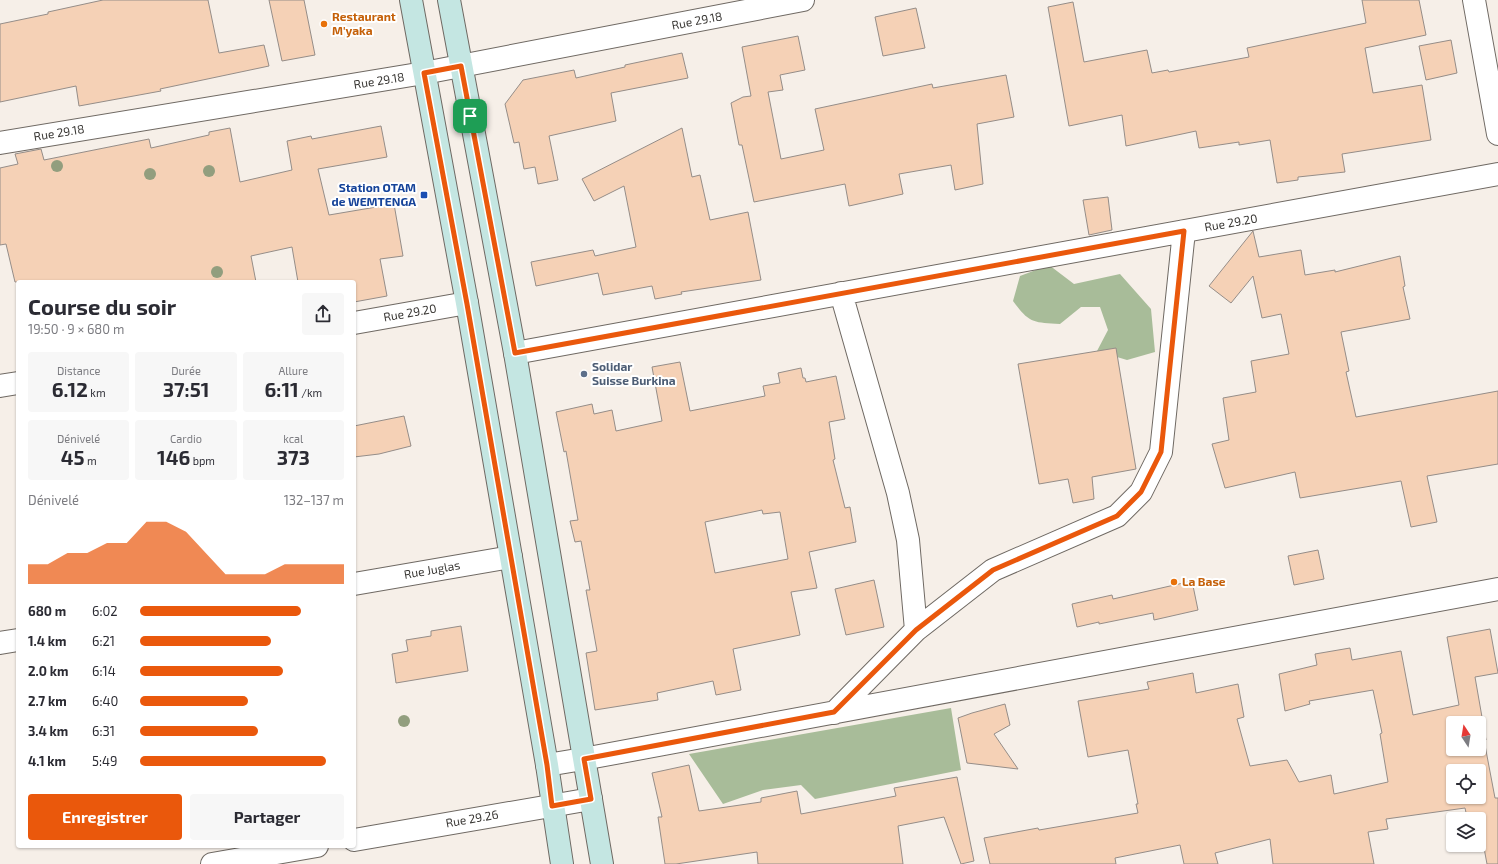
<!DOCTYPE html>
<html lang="fr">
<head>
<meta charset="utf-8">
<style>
	:root { --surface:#fff; --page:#f7f7f7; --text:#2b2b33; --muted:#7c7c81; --accent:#ea580c }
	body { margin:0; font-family:"Exo 2",sans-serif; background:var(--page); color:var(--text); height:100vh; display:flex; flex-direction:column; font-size:15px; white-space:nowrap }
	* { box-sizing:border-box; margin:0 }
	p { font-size:13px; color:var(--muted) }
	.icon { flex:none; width:22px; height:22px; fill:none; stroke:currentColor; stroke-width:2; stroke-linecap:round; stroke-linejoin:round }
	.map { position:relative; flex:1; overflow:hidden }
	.details { position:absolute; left:16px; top:280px; width:340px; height:568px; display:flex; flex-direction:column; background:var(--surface); border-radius:4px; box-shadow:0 1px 3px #0004 }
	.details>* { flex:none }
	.needle { width:26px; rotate:348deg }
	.buttons { position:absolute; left:1446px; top:716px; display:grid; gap:8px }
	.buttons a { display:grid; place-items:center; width:40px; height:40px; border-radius:4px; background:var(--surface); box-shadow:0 1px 3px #0004; font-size:20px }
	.pin { position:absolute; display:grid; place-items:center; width:34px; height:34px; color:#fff; margin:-17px; border-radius:8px; box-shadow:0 2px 6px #0006 }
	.round { display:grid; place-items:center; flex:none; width:42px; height:42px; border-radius:4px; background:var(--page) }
	.headline { display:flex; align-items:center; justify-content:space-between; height:68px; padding:0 12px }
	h1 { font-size:22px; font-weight:700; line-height:30px }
	.figures { display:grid; grid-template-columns:repeat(3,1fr); gap:6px; height:68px; padding:4px 12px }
	.figures div { display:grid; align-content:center; border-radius:4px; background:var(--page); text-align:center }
	.figures b { font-size:20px; font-weight:700 }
	.figures small { font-size:11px; font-weight:400 }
	.figures p { font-size:11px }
	.chart { height:112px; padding:8px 12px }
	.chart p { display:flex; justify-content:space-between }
	.chart svg { width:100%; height:72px; margin-top:4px; fill:var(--accent); opacity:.7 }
	.cta { display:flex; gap:8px; margin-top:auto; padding:8px 12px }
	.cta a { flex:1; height:46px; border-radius:4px; background:var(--accent); color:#fff; font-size:16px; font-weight:700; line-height:46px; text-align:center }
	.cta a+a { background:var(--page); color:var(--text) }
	ul { padding:0 12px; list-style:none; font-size:13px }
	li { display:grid; grid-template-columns:64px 48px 1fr; align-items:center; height:30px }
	li i { height:10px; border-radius:5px; background:var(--accent) }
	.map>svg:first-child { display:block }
	.forest { fill:#a8bc99 }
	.building { fill:#f5d1b6; stroke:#958d88; fill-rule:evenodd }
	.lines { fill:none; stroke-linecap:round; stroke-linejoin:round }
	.street-casing { stroke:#6f6963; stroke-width:24 }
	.secondary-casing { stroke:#6f6963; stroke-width:24 }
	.street { stroke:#fff; stroke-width:22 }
	.secondary { stroke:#c4e6e2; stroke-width:22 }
	.tree { fill:#929e7e }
	.route-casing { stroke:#fff; stroke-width:8 }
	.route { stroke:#ea580c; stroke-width:5 }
	.food-dot { fill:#e8710a; stroke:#fff; stroke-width:1.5 }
	.transit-dot { fill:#1a4fb4; stroke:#fff; stroke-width:1.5 }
	.service-dot { fill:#5c6f8a; stroke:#fff; stroke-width:1.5 }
	.labels { text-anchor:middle; stroke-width:4; stroke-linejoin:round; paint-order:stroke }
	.food-label { font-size:12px; font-weight:bold; fill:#c56008; stroke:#fff; text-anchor:start }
	.street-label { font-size:12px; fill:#3b3936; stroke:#fff }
	.transit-label { font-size:12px; font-weight:bold; fill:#164399; stroke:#fff; text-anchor:end }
	.service-label { font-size:12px; font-weight:bold; fill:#4e5e75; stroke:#fff; text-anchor:start }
</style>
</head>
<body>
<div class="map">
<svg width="1498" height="864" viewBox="0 0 1498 864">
	<rect width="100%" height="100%" fill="#f6efe8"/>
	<path class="forest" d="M1049 265 1074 284 1120 274 1151 309 1155 352 1127 360 1097 351 1108 330 1100 307H1081L1060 324C1033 322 1030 324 1013 301L1020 276Z
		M951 708 961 770 815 799 801 785 763 790 723 804 689 754Z"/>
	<path class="building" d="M103 0H208L219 53 264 45 269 66 160 89 161 91 79 106 76 86 0 102V24L48 14V12Z
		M269 0H304L315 55 282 61Z
		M1362 0H1419L1426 35 1365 48 1373 93 1422 85 1431 140 1342 154 1345 172 1298 177V180L1277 183 1270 140 1239 145V142L1199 148 1196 131 1126 146 1122 115 1069 126 1048 7 1073 2 1084 62 1147 50 1152 73 1168 70 1169 72 1249 57 1247 48 1366 23Z
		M916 8 925 48 883 56 875 17Z
		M798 36 805 70 780 75 783 90 768 92 781 159 824 150 815 109 932 84 933 88 1006 75 1014 117 977 124 983 184 955 190 951 165 899 174 903 194 849 206 845 184 754 202 742 145H739L731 103 743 97 751 96 742 47Z
		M1451 40 1457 73 1426 80 1419 46Z
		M682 53 688 78 611 93 616 121 549 136 558 180 538 184 535 167 524 169 519 142 514 143 505 104 523 80 574 70 576 78 625 67V65Z
		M381 126 387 157 318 169 329 215 394 204 403 256 380 259 387 296 354 302V282H298L292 247 251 256 256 282H15L6 244 0 245V168L18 164 15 154 41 149 44 160 149 139 151 148 209 135V132L230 128 240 182 292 170 287 141 311 136 312 139Z
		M682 128 692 177 700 175 710 220 748 212 761 280 681 292 682 294 655 299 652 286 603 295 598 273 536 286 531 262 593 250 595 256 636 247 624 186 594 201 582 179Z
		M1108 197 1112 230 1089 235 1083 200Z
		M1253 231 1259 257 1301 250 1305 275 1335 270V272L1400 256 1405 286 1403 287 1410 319 1341 332 1349 371 1346 372 1356 417 1498 391V464L1427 476 1437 522 1411 527 1401 481 1300 498 1295 472 1225 488 1212 444 1229 440 1223 398 1256 392 1251 361 1289 354 1281 314 1262 318 1253 276 1231 303 1209 286Z
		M1116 348 1136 469 1092 477 1094 499 1073 503 1068 479 1039 484 1018 364Z
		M680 362 690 411 765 396 763 386 780 383 778 373 801 368 803 378H805L806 382 836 376 845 419 829 422 835 459 833 460 845 508 850 507 856 542 809 552 817 588 791 592 800 635 733 649 741 690 716 695 713 681 657 693 658 700 595 710 586 653 597 651 586 590H590L581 541 575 542 570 521 578 520 566 451 564 452 556 412 592 404 594 414 612 410 616 431 662 421 652 367ZM762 510 763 514 780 512 788 559 715 573 705 522Z
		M404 416 411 446 379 454 354 457V426Z
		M1318 550 1324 579 1294 585 1288 556Z
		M874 580 884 627 846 635 835 589Z
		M1192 581 1198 610 1154 620 1153 613 1099 624V622L1077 627 1072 604 1112 595 1113 599Z
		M461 626 468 671 396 683 392 654 408 651 406 640 431 636V631Z
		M1490 629 1498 673 1475 677 1486 740H1484L1495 798H1498V864H1487L1478 816 1467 817 1465 808 1386 819 1388 829 1368 832 1374 864H1273L1270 839 1215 853 1218 864H1184L1180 845 1115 858 1116 864H990L984 838 1038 828 1039 830 1138 813 1136 804H1138L1128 750 1088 757 1078 701 1149 689 1147 682 1193 673 1196 693 1238 684 1244 717 1237 719 1250 766 1287 760 1299 782 1331 775 1334 794 1388 782 1380 734 1382 733 1373 690 1309 701 1310 704 1285 711 1279 674 1317 665 1315 654 1350 648 1352 660 1401 651 1413 715 1459 705 1447 637ZM1453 723H1479V749H1453ZM1453 771H1479V797H1453Z
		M1005 704 1010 725 994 734 1018 769 967 763 958 718 972 713Z
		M689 765 699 811 761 802V798L797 791 801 814 896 796 894 788 957 777 974 861 961 864 944 817 898 826 903 864H758L757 852 676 864H665L658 817H662L652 773Z"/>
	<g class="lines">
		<g class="street-casing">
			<path id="street" d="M1474 0 1498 134
				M0 143 424 73 803 0
				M841 293 898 493 908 540 916 630
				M354 323 467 303
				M515 353 1498 174
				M0 386 18 383
				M354 584 511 557
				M0 643 18 640
				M834 713 916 630 993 570 1117 516 1141 492 1161 452 1184 231
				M547 765 583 759 1498 589
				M354 840 591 799
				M212 864 317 846"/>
		</g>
		<g class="secondary-casing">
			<path id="secondary" d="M411 0 467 303 547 765 562 864
				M449 0 515 353 602 864"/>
		</g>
		<use href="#street" class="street"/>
		<use href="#secondary" class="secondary"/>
	</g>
	<g class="tree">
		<circle cx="57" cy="166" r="6"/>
		<circle cx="209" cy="171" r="6"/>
		<circle cx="150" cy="174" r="6"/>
		<circle cx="217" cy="272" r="6"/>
		<circle cx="404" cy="721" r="6"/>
	</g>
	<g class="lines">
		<g class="route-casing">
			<path id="route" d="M461 66 515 353 1184 231 1161 452 1141 492 1117 516 993 570 916 630 834 712 584 759 591 799 552 806 547 765 467 304 424 73Z"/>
		</g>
		<use href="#route" class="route"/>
	</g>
	<g class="food-dot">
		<circle cx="324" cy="24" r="4"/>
		<circle cx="1174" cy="582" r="4"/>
	</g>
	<rect class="transit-dot" x="420" y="191" width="8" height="8" rx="2"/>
	<circle class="service-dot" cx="584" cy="374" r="4"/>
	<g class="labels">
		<g class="food-label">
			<text x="332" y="21">Restaurant<tspan x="332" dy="14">M'yaka</tspan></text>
			<text x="1182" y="586">La Base</text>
		</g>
		<g class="street-label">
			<text transform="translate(697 21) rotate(-11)" y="4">Rue 29.18</text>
			<text transform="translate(379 81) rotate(-9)" y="4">Rue 29.18</text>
			<text transform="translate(59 133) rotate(-9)" y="4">Rue 29.18</text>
			<text transform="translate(1231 223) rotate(-10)" y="4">Rue 29.20</text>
			<text transform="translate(410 313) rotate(-10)" y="4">Rue 29.20</text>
			<text transform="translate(432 570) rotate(-10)" y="4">Rue Juglas</text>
			<text transform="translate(472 819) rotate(-10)" y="4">Rue 29.26</text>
		</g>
		<g class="transit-label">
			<text x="416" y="192">Station OTAM<tspan x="416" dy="14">de WEMTENGA</tspan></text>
		</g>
		<g class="service-label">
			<text x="592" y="371">Solidar<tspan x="592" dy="14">Suisse Burkina</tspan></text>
		</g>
	</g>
</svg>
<div class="buttons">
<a><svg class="needle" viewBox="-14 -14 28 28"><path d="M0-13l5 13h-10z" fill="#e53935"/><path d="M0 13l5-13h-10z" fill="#7c7c81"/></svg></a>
<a><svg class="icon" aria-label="locate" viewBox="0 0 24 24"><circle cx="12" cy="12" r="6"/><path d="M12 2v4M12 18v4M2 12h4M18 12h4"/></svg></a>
<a><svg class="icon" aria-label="layers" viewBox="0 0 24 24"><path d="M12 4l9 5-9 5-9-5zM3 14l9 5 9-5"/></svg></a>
</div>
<div class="pin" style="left:470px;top:116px;background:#1e9e55"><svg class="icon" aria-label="arrive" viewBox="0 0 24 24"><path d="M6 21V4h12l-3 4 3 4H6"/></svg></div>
<section class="details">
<div class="headline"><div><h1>Course du soir</h1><p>19:50 · 9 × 680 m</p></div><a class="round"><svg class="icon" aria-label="share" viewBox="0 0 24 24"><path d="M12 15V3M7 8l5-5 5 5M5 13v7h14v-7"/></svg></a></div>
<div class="figures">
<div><p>Distance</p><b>6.12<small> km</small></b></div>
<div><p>Durée</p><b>37:51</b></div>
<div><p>Allure</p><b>6:11<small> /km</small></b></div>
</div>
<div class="figures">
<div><p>Dénivelé</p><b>45<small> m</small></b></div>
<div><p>Cardio</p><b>146<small> bpm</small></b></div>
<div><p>kcal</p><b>373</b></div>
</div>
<div class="chart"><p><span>Dénivelé</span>132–137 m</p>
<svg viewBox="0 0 160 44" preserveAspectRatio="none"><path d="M0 44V32L10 32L20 25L30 25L40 19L50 19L60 6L70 6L80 12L90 25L100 38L110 38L120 38L130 32L140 32L150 32L160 32V44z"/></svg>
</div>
<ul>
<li><b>680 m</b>6:02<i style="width:79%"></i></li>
<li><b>1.4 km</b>6:21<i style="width:64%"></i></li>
<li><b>2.0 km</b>6:14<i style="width:70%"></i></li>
<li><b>2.7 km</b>6:40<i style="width:53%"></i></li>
<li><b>3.4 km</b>6:31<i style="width:58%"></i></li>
<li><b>4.1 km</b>5:49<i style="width:91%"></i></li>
</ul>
<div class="cta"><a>Enregistrer</a><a>Partager</a></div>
</section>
</div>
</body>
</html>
